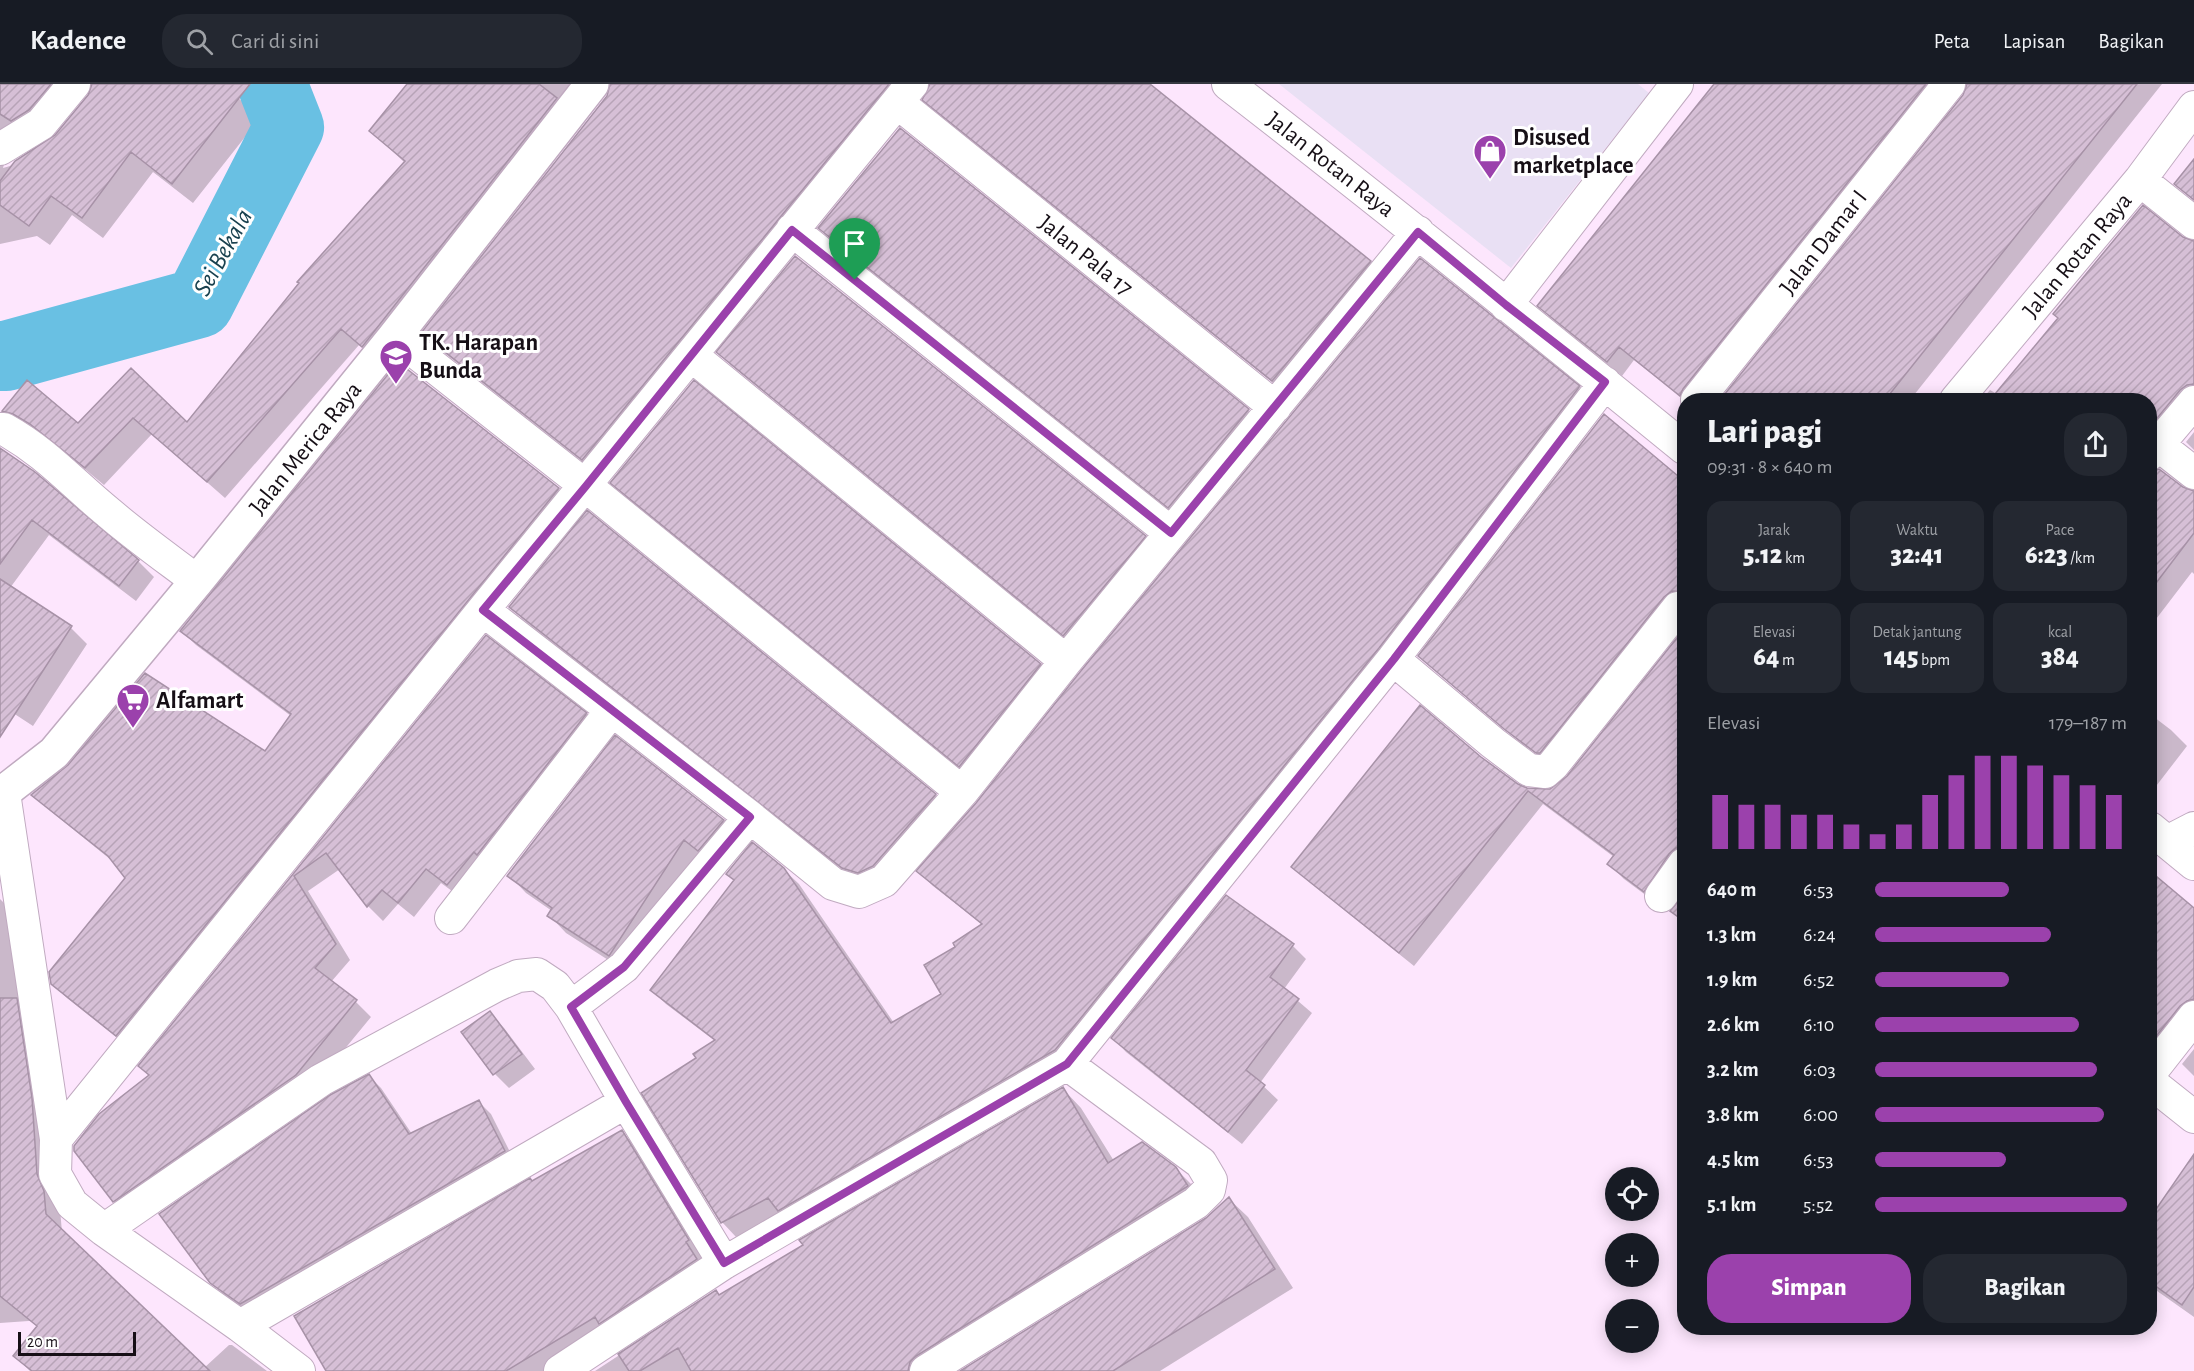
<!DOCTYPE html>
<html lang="id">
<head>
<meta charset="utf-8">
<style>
	:root { --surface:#171b24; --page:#242831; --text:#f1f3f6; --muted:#9ea1a6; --line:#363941; --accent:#9b41ac }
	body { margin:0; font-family:"Alegreya Sans",sans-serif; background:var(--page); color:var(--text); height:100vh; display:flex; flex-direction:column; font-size:22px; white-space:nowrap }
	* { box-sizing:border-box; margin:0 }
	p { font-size:20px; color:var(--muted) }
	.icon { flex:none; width:33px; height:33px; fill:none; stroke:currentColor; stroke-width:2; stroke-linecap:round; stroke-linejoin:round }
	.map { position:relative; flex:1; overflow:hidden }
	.panel { position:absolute; left:1677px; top:309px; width:480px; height:942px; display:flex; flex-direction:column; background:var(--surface); border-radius:24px; box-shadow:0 3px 15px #0003 }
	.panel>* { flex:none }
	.buttons { position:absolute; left:1605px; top:1083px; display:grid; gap:12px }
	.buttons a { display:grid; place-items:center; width:54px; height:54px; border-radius:50%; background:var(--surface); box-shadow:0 3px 15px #0003; font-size:30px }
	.scale { position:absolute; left:18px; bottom:15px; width:118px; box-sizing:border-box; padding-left:6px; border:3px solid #160f16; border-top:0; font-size:16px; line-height:21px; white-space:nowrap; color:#160f16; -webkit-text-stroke:4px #fff; paint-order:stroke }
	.pin { position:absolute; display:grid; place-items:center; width:51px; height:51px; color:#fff; margin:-62px -26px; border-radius:50% 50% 50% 0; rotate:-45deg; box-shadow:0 0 6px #0007 }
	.pin .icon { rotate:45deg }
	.round { display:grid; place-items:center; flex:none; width:63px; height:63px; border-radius:24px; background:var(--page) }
	.head { display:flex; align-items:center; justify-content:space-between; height:102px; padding:0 30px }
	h1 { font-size:33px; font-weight:800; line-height:45px }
	.stats { display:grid; grid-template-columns:repeat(3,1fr); gap:9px; height:102px; padding:6px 30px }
	.stats div { display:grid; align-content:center; border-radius:15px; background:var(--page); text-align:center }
	.stats b { font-size:26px; font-weight:800 }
	.stats small { font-size:16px; font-weight:400 }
	.stats p { font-size:16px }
	.chart { height:168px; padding:12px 30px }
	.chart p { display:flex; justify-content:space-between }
	.chart svg { width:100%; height:108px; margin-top:6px; stroke:var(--accent); stroke-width:6 }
	.action { display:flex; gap:12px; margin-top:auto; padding:12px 30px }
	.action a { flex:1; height:69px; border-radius:24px; background:var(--accent); color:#fff; font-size:24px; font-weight:800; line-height:69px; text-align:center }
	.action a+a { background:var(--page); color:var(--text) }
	ul { padding:0 30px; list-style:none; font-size:20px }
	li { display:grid; grid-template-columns:96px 72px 1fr; align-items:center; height:45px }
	li i { height:15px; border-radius:8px; background:var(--accent) }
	header { display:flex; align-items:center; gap:36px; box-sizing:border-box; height:84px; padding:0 30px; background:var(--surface); border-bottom:2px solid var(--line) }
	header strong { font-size:28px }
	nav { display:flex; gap:33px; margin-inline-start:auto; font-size:21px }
	.search { width:420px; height:54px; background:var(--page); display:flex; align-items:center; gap:15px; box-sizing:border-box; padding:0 21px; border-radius:24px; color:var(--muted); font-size:22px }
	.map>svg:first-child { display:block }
	.commercial { fill:#e9e0f4 }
	.shadow { fill:#0003; fill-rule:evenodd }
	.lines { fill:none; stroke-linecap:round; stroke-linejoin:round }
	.river { stroke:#69c0e3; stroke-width:70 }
	.building { fill:url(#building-hatch); stroke:#a792a7; stroke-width:1.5 }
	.minor-casing { stroke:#c0aac0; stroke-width:34 }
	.tertiary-casing { stroke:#c0aac0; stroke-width:36 }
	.minor { stroke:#fff; stroke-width:32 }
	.tertiary { stroke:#fff; stroke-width:33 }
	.route-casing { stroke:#fff; stroke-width:12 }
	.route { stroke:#9b41ac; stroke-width:8 }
	.labels { text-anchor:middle; stroke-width:6; stroke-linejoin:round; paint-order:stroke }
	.poi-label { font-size:24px; font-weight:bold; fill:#160f16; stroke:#fff; text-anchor:start }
	.street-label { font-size:24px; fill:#160f16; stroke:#fff }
	.water-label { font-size:26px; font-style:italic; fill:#19414f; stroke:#fff }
</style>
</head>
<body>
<header>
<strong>Kadence</strong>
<div class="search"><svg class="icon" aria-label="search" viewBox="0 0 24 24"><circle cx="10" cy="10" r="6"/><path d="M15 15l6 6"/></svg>Cari di sini</div>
<nav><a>Peta</a><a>Lapisan</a><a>Bagikan</a></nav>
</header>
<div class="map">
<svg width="2194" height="1287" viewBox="0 0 2194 1287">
	<defs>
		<pattern id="building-hatch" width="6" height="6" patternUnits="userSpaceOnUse" patternTransform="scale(1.5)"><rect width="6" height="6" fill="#d6bfd6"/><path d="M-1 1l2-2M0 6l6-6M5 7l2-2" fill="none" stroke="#b7a3b7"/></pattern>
	</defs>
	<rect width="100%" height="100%" fill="#fde6fd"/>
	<path class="commercial" d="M1279 0H1638L1649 9 1511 184Z"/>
	<path class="shadow" d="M0 0H223L260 34 193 119 153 88 103 154 72 131 50 161 37 152 0 160ZM89 3H94L89 12 56 53 10 82 3 84 5 77Z
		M409 0H590L381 279 359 261 225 414 152 350 104 401 63 367 24 342 6 324 78 341 131 287 187 340 405 79 371 47Z
		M612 0H917L598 390 438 264 423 249 608 12Z
		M931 0H1147L1370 178 1385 193 1288 311 939 30 924 15Z
		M1716 0H1953L1685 316 1634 276 1622 292 1553 236 1539 222Z
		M1968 0H2162L1910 316H1722L1964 12Z
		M900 46 1248 326 1262 341 1183 437 834 158 820 144Z
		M2183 155 2194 158V324L2150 379V316H1981L1990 306 1997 310Z
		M718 268 1145 453 1159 467 1078 565 733 283Z
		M399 280 558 405 573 419 131 965 67 914 52 899 127 794 116 780 48 725 34 711 265 670 291 632 196 561 182 547Z
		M1579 304 1593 318 1069 980 736 1153 722 1138 698 975 715 957 666 920 652 906 783 785 799 800 894 939 943 911 957 863 983 841 933 802 918 787Z
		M2194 348V366L2186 358Z
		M0 366 138 477 154 493 136 517 49 451 10 504 71 544 87 560 33 642 10 627 0 640Z
		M2159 386 2183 405 2194 408V490L2192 488 2150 543V388Z
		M1674 391 1684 399V523L1555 683 1521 659 1420 572Z
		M612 398 1040 581 1054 595 974 696 626 413Z
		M588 429 935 711 949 725 858 798 525 537 511 523Z
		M1684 547V783L1659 821 1624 795 1609 780 1614 773 1543 720 1414 882 1308 797 1293 783 1481 674 1517 702 1526 705 1551 707 1568 693Z
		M486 553 586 630 601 645 463 815 441 799 414 833 398 820 383 837 368 822 340 785 308 807 350 876 331 898 356 918 371 933 311 1006 130 1132 114 1117 150 993 140 982Z
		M2150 630 2171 646 2187 662 2150 710Z
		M723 737 740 754 627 888 566 849 549 831 552 827 526 809 509 791Z
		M2150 788 2194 825V940L2150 999Z
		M0 815 4 819 60 1125 62 1148 204 1284 229 1261H232L267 1287H30L15 1272 43 1236 0 1239Z
		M1293 862 1306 875 1284 905 1312 929 1260 999 1278 1016 1242 1060 1126 968 1113 954Z
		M489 929 504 944 535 985 509 1004 495 990Z
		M2194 965V992L2182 980Z
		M369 992 381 1004 412 1050 479 1018 491 1030 516 1080 253 1231 224 1211 211 1198Z
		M1063 1005 1081 1024 1114 1077 1175 1084 1195 1104 940 1287H595L716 1208 720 1212Z
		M622 1048 640 1067 707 1175 574 1287H327L532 1098Z
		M2194 1073V1233L2150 1202V1137Z
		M1229 1115 1248 1133 1293 1204 1160 1287H963L1206 1135Z"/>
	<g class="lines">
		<path class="river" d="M0 272H6L199 219 289 43 272 0"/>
	</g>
	<path class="building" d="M0 0H51L29 26 11 37 0 30Z
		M92 0H250L172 100 131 68 82 134 51 112 29 142 0 121V97L15 77 55 51 88 11Z
		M407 0H539L557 14 362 263 341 245 207 398 133 334 85 384 30 340 13 330 2 327 27 296 78 339 131 284 187 338 299 199 297 198 405 77 369 47Z
		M610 0H889L582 376 421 249 607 12Z
		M930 0H1150L1371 177 1272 297 922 16Z
		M1714 0H1926L1683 305 1680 312 1619 263 1607 278 1537 222Z
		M1967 0H2137L1885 316H1720L1963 11Z
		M900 44 1249 325 1168 424 818 144Z
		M2194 75V116L2174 100Z
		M2143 121 2183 153 2194 157V300L2187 301 2180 306 2150 343V316H1990L2058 234 2053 230Z
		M795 172 1146 452 1063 552 716 268Z
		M1420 174 1580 302 1379 564 1055 966 778 1127 768 1114 721 1139 641 1009 696 974 693 970 715 956 650 906 734 796 726 790 752 758 784 784 891 939 941 910 924 881 955 863 953 859 982 840 916 787 976 719 1080 588Z
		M398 278 559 404 116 952 51 900 49 888 125 794 108 772 31 711 68 681 145 589 265 667 291 630 180 547Z
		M694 296 1041 580 959 683 610 399Z
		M1604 330 1684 397V508L1672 507 1664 513 1540 669H1536L1504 645 1418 572Z
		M0 364 35 388 139 476 119 502 32 436 0 480Z
		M2159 385 2183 403 2194 407V449L2150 507V388Z
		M587 426 936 710 873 782 858 789 842 784 509 523Z
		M0 495 72 542 0 653Z
		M1684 545V762L1676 764 1669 770 1644 808 1607 780 1614 771 1528 707 1399 869 1291 783 1420 621 1481 673 1518 700 1527 704 1550 705 1567 692Z
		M486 551 587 629 477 771 474 768 447 801 426 785 398 819 382 806 367 823 326 769 294 792 336 860 315 884 357 916 296 991 113 1118 74 1067V1062L99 1030 149 991 138 982Z
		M615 651 724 736 698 767 684 756 609 872 547 832 552 824 507 792Z
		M2150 787 2194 824V915L2187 917 2180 922 2150 960Z
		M1684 810V837L1670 827Z
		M1226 811 1294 860 1270 893 1299 915 1246 986 1265 1001 1228 1048 1111 954Z
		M0 914H17L32 1014 37 1090 44 1107 46 1130 210 1287H32L13 1272 37 1242 0 1212Z
		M490 927 522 970 493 991 461 948Z
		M369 990 409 1050 479 1016 505 1067 240 1220 210 1199 159 1130 330 1011Z
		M1063 1003 1108 1079 1142 1058 1176 1083 1188 1102 916 1272 910 1278 908 1287H691L678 1264 640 1287H629L618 1270 716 1206 719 1211 803 1161 799 1156Z
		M622 1046 689 1156 686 1158 697 1175 599 1240 595 1233 506 1287H326L294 1232 530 1094 532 1097Z
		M2194 1070V1203L2182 1221 2150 1198V1134Z
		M1229 1113 1275 1185 1113 1287H960L1206 1134Z"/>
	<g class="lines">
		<g class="minor-casing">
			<path id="minor" d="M1228 0C1382 119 1533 241 1684 364
				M898 19 1275 323
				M0 65 41 40 74 0
				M2140 96 2194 139
				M792 146 1171 449
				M1506 221 1677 0
				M395 252 586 402 962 708
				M691 271 1066 577
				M1697 316 1949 0
				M1956 316 2140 96 2194 23
				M0 345H4C47 369 72 399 109 429 137 453 168 475 197 497
				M2157 360 2194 389
				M2150 370 2194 318
				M483 526 750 733 833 800 859 808 884 797 962 708 1066 577 1418 148
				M1393 575 1493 659 1529 686 1545 688 1553 681 1678 524
				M4 709 56 1055 55 1090 72 1120 104 1146 240 1242 299 1287
				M2150 744 2194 780
				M2167 758 2194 744
				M1661 812 1684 780
				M451 834 612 626
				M571 923 624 883 750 733
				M2150 989 2194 933
				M2150 998 2194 1033
				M56 1055 483 526 912 0
				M104 1146 321 996 497 901 518 892 537 890 555 902 571 923 626 1018 724 1179
				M240 1242 626 1018
				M560 1287 724 1179 1067 980 1393 575 1605 299
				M926 1287 1196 1119 1209 1106 1211 1096 1201 1079 1067 980"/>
		</g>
		<g class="tertiary-casing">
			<path id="tertiary" d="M0 711 54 669 197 497 395 252 592 0"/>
		</g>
		<use href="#minor" class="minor"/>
		<use href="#tertiary" class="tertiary"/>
	</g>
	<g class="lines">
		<g class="route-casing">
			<path id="route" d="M792 146 1171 449 1418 148 1506 221 1605 298 1394 575 1067 980 724 1179 626 1018 571 923 624 883 750 733 483 526 586 402Z"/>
		</g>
		<use href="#route" class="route"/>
	</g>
	<defs>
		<g id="shop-pin" transform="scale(1.725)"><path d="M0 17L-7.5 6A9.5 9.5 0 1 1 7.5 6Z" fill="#9b41ac" stroke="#fff"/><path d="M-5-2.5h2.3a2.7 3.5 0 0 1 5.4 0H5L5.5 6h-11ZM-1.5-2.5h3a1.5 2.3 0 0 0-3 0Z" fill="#fff"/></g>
		<g id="school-pin" transform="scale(1.725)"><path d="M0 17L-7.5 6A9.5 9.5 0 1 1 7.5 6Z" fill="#9b41ac" stroke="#fff"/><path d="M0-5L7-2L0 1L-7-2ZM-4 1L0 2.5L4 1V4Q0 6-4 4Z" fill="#fff"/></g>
		<g id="supermarket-pin" transform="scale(1.725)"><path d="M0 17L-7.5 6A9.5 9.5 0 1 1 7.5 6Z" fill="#9b41ac" stroke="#fff"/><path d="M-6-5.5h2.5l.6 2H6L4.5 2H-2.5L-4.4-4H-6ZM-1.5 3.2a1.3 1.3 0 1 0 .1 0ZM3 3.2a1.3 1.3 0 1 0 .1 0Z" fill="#fff"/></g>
	</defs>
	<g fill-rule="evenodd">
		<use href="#shop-pin" x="1490" y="67"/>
		<use href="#school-pin" x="396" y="272"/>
		<use href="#supermarket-pin" x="133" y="616"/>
	</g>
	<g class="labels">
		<g class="poi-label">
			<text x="1513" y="61">Disused<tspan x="1513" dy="28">marketplace</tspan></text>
			<text x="419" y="266">TK. Harapan<tspan x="419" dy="28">Bunda</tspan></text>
			<text x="156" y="624">Alfamart</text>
		</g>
		<g class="street-label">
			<text transform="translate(1331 80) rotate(38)" y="8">Jalan Rotan Raya</text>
			<text transform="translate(1823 158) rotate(-52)" y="8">Jalan Damar I</text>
			<text transform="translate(1086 171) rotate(39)" y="8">Jalan Pala 17</text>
			<text transform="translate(2077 171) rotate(-50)" y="8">Jalan Rotan Raya</text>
			<text transform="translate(305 364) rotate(-51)" y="8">Jalan Merica Raya</text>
		</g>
		<g class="water-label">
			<text transform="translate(222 168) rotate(-61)" y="9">Sei Bekala</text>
		</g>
	</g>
</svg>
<div class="buttons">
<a><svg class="icon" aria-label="locate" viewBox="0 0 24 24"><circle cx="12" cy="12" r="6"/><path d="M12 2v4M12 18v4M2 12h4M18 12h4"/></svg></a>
<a>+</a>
<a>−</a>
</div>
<div class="scale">20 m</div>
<div class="pin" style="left:855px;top:196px;background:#1e9e55"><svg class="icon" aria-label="arrive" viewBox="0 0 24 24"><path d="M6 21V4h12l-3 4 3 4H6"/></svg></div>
<section class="panel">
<div class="head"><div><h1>Lari pagi</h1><p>09:31 · 8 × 640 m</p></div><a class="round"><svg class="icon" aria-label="share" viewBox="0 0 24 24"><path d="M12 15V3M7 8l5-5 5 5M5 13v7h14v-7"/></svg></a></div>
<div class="stats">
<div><p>Jarak</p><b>5.12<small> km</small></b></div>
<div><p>Waktu</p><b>32:41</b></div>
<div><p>Pace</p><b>6:23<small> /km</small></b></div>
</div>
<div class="stats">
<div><p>Elevasi</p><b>64<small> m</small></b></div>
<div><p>Detak jantung</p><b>145<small> bpm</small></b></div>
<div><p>kcal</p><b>384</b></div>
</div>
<div class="chart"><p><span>Elevasi</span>179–187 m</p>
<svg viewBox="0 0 160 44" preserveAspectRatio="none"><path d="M5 44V22M15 44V26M25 44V26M35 44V30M45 44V30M55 44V34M65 44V38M75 44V34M85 44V22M95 44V14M105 44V6M115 44V6M125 44V10M135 44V14M145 44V18M155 44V22"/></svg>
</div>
<ul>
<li><b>640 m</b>6:53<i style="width:53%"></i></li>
<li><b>1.3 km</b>6:24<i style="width:70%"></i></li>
<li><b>1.9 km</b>6:52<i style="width:53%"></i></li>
<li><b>2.6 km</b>6:10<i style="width:81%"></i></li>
<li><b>3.2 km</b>6:03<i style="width:88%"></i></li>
<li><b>3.8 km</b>6:00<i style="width:91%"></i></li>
<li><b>4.5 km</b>6:53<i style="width:52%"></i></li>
<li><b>5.1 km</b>5:52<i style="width:100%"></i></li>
</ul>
<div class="action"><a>Simpan</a><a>Bagikan</a></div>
</section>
</div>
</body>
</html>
